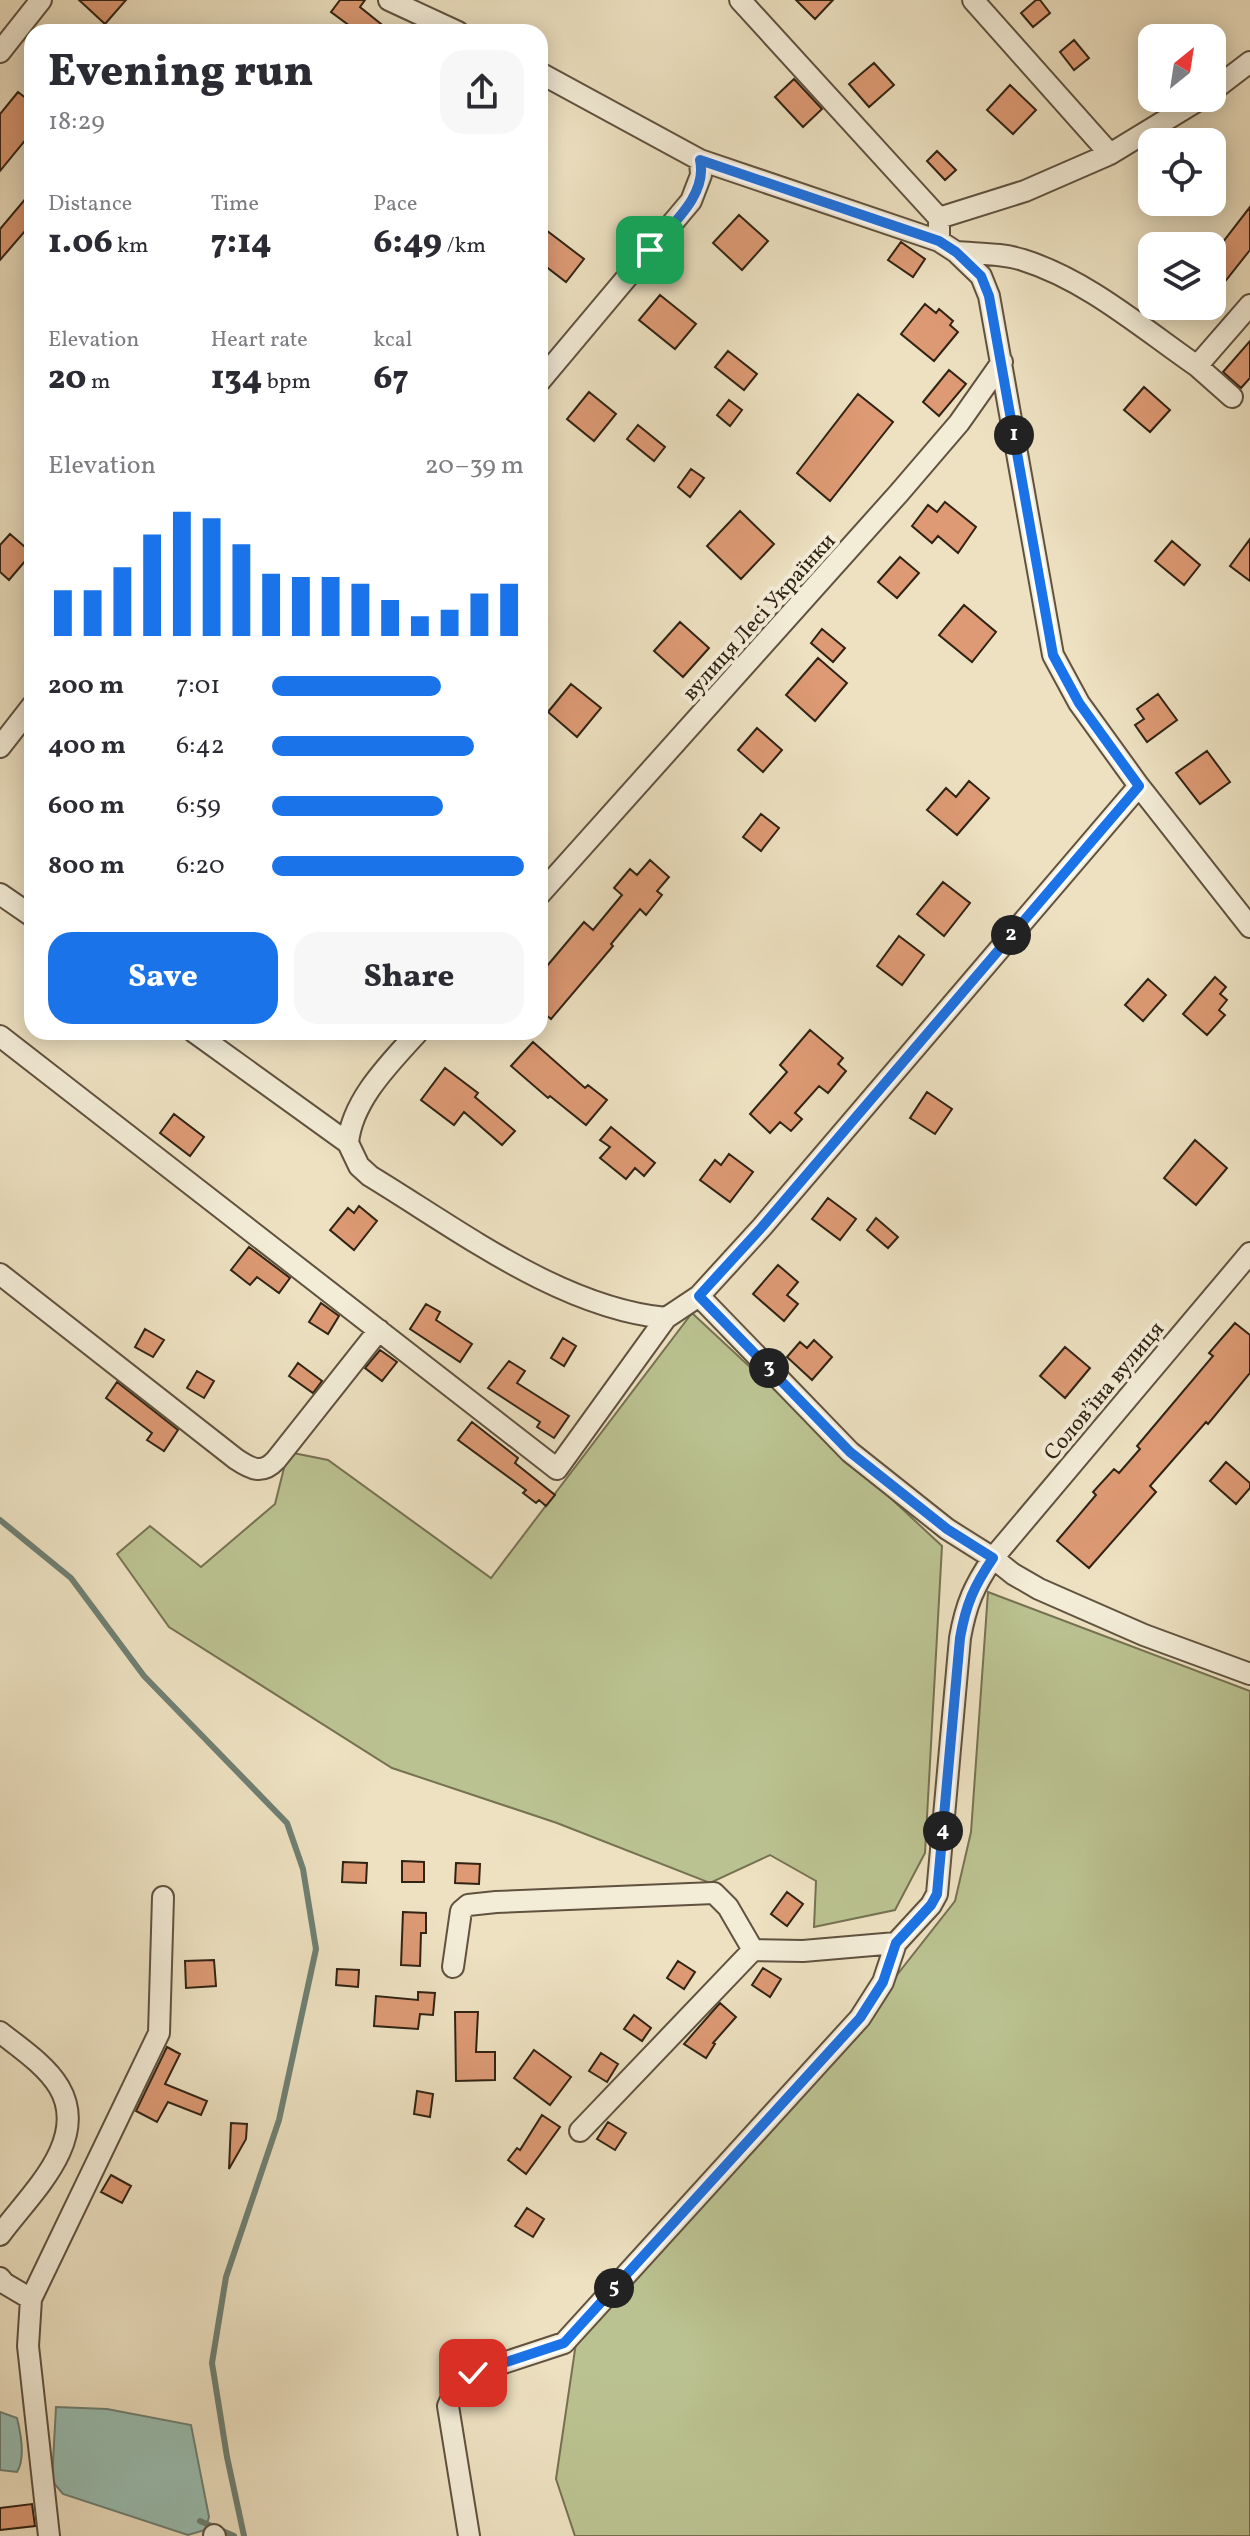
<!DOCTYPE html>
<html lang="en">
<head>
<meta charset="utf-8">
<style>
	:root { --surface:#fff; --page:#f7f7f7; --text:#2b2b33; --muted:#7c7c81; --accent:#1a73e8 }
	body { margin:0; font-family:Vollkorn,serif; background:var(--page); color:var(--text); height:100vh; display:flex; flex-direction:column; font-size:30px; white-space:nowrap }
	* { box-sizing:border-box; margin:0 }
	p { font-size:26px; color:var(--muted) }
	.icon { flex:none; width:44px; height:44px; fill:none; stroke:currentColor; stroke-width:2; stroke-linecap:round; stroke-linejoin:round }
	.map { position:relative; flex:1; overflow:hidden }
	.side { position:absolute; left:24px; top:24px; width:524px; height:1016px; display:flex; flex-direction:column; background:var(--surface); border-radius:24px; box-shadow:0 4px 20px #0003 }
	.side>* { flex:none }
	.needle { width:52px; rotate:30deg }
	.buttons { position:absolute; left:1138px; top:24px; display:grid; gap:16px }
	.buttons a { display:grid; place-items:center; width:88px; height:88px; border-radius:16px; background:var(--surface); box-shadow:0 4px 20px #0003; font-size:40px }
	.pin { position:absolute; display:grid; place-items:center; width:68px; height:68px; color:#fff; margin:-34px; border-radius:16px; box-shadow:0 4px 12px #0006 }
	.km { position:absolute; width:40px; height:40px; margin:-20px; border-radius:50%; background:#222; color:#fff; font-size:22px; line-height:40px; text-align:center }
	.round { display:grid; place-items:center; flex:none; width:84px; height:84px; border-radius:24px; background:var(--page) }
	.headline { display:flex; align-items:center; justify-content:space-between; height:136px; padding:0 24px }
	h1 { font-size:44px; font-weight:800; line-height:60px }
	.metrics { display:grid; grid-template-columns:repeat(3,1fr); gap:12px; height:136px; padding:8px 24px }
	.metrics div { display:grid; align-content:center }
	.metrics b { font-size:34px; font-weight:800 }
	.metrics small { font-size:22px; font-weight:400 }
	.metrics p { font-size:22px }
	.chart { height:224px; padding:16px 24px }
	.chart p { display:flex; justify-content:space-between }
	.chart svg { width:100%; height:144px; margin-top:8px; stroke:var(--accent); stroke-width:6 }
	.primary-button { display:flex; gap:16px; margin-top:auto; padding:16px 24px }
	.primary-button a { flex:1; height:92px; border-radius:24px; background:var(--accent); color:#fff; font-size:32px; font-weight:800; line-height:92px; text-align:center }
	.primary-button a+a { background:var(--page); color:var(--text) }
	ul { padding:0 24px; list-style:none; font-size:26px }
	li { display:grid; grid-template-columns:128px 96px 1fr; align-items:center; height:60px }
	li i { height:20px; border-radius:10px; background:var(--accent) }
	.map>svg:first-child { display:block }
	.green { fill:#bbc291; stroke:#767252; stroke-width:2 }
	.water { fill:#99beb2; stroke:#6f8073; stroke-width:2 }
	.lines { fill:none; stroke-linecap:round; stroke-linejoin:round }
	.stream { stroke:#6f8073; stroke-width:6 }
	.building { fill:#dd9a74; stroke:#312314; stroke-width:2 }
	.minor-casing { stroke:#60523f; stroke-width:24 }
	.minor { stroke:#f3ecd7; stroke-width:20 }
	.route-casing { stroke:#fff; stroke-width:16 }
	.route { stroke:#1a73e8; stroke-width:10 }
	.labels { text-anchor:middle; stroke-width:8; stroke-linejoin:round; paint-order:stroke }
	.street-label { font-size:22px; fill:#312314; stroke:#f3ecd7 }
</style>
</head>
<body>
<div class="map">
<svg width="1250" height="2536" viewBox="0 0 1250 2536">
	<rect width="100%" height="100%" fill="#ede1c1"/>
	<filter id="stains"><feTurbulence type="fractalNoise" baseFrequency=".0025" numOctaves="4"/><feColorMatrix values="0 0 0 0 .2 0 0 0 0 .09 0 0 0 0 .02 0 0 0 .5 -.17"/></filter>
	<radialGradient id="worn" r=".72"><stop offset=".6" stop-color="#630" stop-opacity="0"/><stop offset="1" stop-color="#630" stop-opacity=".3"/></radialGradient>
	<path class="green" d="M692 1313 942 1546 925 1853 895 1910 814 1927 816 1881 770 1855 710 1883 557 1823 392 1768 169 1627 117 1554 150 1526 201 1567 275 1504 288 1452 328 1460 491 1578Z
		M988 1592 1250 1691V2536H575L556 2479 577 2336 852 2032 955 1901 971 1832Z"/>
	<path class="water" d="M56 2407 107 2409 191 2425 209 2517 205 2530 188 2535 63 2494 52 2481Z
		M0 2412 17 2418C21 2434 25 2459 17 2472L0 2470Z"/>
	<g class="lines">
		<path class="stream" d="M0 1520 71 1578 144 1676 287 1823 303 1869 316 1949 279 2120 226 2277 212 2363 227 2457 244 2536
			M200 2521 234 2536"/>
	</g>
	<path class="building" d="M79 0H126L105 24Z
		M340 0H365L360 7 391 32H358L331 12Z
		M796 0H833L815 19Z
		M1036 0H1040L1050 13 1033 27 1021 13Z
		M1074 40 1089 58 1074 70 1060 52Z
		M874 63 894 85 869 107 849 84Z
		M794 79 822 109 803 127 775 97Z
		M1010 85 1036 110 1013 134 987 110Z
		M18 92 32 103V132L0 171V114Z
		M937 151 956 170 945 180 927 161Z
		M32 191V223L0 260V229Z
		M1250 207V250L1212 298V241L1219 247Z
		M739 215 768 241 742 270 713 243Z
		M546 230 584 259 566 282 540 262V239Z
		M901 242 925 259 913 277 888 260Z
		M660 295 696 324 675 349 639 320Z
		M925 304 936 313 939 309 953 321 950 325 958 332 934 361 901 334Z
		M1250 341V378L1241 388 1223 372Z
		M728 351 757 374 744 390 715 367Z
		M949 370 966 384 939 416 923 402Z
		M1144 387 1170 410 1150 432 1124 410Z
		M589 392 616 414 594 441 567 419Z
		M858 394 893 422 830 501 797 473Z
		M729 400 742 410 730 426 717 415Z
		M638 425 665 447 654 461 627 439Z
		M691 469 704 478 690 497 678 487Z
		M945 502 976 527 958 553 938 536 932 543 912 526 928 505 937 512Z
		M740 511 774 544 741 579 707 546Z
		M10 534 32 553 9 580 0 572V545Z
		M1250 539V581L1230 566Z
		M1172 541 1200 565 1184 585 1155 561Z
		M900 557 919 573 897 598 878 582Z
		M964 605 996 632 972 662 939 635Z
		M680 622 709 648 683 677 654 651Z
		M822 629 845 648 833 662 811 643Z
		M818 658 847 683 815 721 786 695Z
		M571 684 601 708 577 737 548 712Z
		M1158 694 1177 720 1147 742 1135 725 1144 719 1137 709Z
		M757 728 782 750 763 772 738 750Z
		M1207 751 1230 782 1200 804 1176 773Z
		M969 781 989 798 957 835 927 810 946 788 956 797Z
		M761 814 779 828 761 851 743 837Z
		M650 860 669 877 657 891 662 895 646 915 640 909 611 944 613 946 551 1019 540 1010V960L547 966 584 922 593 930 622 895 614 888 630 869 637 875Z
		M943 882 970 903 944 936 917 914Z
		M899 936 924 955 902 985 877 966Z
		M1215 977 1226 987 1220 994 1227 1000 1219 1010 1225 1015 1207 1035 1183 1014Z
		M1148 979 1166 995 1143 1021 1125 1005Z
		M810 1030 843 1058 838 1064 846 1071 828 1093 819 1086 795 1113 802 1119 791 1131 780 1122 770 1133 750 1114 787 1072 780 1065Z
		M533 1042 585 1088 588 1085 607 1100 586 1125 550 1096 548 1098 511 1066Z
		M445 1068 478 1093 475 1097 515 1131 502 1145 464 1112 454 1125 421 1100Z
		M927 1092 952 1109 935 1134 910 1118Z
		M174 1114 204 1137 190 1156 160 1133Z
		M611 1127 655 1163 644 1176 635 1168 626 1179 600 1158 610 1147 600 1140Z
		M1195 1140 1227 1168 1196 1205 1164 1178Z
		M729 1154 753 1172 730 1202 700 1180 715 1160 721 1165Z
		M828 1198 856 1219 840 1240 812 1219Z
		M359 1206 377 1221 354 1250 330 1230 348 1208 354 1213Z
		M876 1218 898 1237 888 1248 867 1230Z
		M249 1247 290 1278 279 1293 257 1277 250 1285 231 1270Z
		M778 1265 798 1282 787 1295 798 1304 784 1321 753 1294Z
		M321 1303 339 1316 328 1334 309 1322Z
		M426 1304 440 1312 436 1320 472 1344 460 1362 410 1329Z
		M1235 1323 1250 1335V1373L1208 1424 1206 1422 1150 1486 1156 1492 1089 1568 1057 1541 1096 1495 1093 1492 1114 1469 1119 1473 1140 1449 1137 1446 1213 1356 1209 1353Z
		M145 1329 164 1340 153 1357 135 1347Z
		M563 1338 576 1346 564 1366 551 1358Z
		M814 1340 832 1357 812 1380 787 1357 800 1342 807 1348Z
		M1065 1347 1090 1368 1065 1398 1040 1376Z
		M380 1350 397 1362 382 1381 365 1368Z
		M509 1361 525 1371 517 1383 569 1416 554 1438 537 1427 540 1422 488 1388Z
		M298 1363 322 1381 313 1393 289 1376Z
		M197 1371 214 1381 204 1398 187 1388Z
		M117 1382 178 1430 164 1451 147 1440 152 1433 106 1398Z
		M472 1422 518 1458 515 1463 555 1495 546 1506 539 1500 536 1503 523 1493 526 1490 458 1440Z
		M1226 1462 1250 1483V1488L1236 1504 1210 1481Z
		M402 1861 424 1862V1882H402Z
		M343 1862 367 1863 366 1883 342 1882Z
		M456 1863 480 1864 479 1884 455 1883Z
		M787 1892 803 1904 787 1926 771 1914Z
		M403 1912 426 1913V1933H421L420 1966 401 1965Z
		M214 1960 216 1986 186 1988 185 1961Z
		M678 1961 695 1972 684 1989 667 1978Z
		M763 1968 781 1979 770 1997 752 1985Z
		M337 1969 359 1970 358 1987 336 1985Z
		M418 1992 435 1993 433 2015 420 2014 418 2029 374 2026 376 1996 418 2000Z
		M720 2003 736 2017 713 2043 715 2044 706 2058 684 2044Z
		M455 2012H478L476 2052H495V2080L456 2081Z
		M634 2015 651 2028 642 2041 624 2029Z
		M167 2047 180 2054 165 2084 207 2101 201 2115 168 2102 157 2122 136 2111Z
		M534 2050 571 2077 550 2105 514 2078Z
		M601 2053 618 2064 607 2082 589 2071Z
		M417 2091 433 2094 430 2117 414 2114Z
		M542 2115 560 2127 526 2174 508 2160 517 2148 520 2150Z
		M608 2122 626 2133 615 2150 597 2139Z
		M231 2123 247 2124 246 2139 229 2169Z
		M111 2175 131 2186 122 2203 101 2192Z
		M527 2208 544 2219 533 2237 515 2226Z
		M32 2504 35 2526 0 2530V2508Z"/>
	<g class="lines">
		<g class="minor-casing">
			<path id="minor" d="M389 0 458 32
				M740 0 939 218V241
				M973 0 1110 154
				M0 52 41 0
				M540 73 700 160 939 241 956 252 981 276 989 296 1053 655 1079 703 1139 786 1250 927
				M1212 91 1250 62
				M939 218 1025 191 1110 154 1202 98
				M956 252C978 254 1002 253 1023 260 1087 280 1142 328 1197 366L1250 305
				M1197 366 1232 397
				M540 381 691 201 701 175 700 160
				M0 747 32 706
				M0 894 32 916
				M540 894 899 493 959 423 1002 362
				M194 1032 348 1143 359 1166 370 1176C459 1230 561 1308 666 1318
				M0 1036 557 1469 666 1318 699 1296 762 1227 1139 786
				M348 1143C352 1100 390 1063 418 1032
				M0 1274 236 1459C251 1469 262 1475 276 1460L379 1330
				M699 1296 850 1452 947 1529 993 1558 1013 1574 1039 1589 1144 1635 1250 1674
				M453 1967 461 1911 468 1905 496 1902 714 1893 728 1907 753 1950 803 1951 896 1943
				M0 2032C20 2048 46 2065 59 2087 91 2141 28 2196 0 2235
				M580 2131 753 1950
				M0 2278 4 2283 31 2299
				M214 2535 215 2536
				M49 2536 28 2346 31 2299 159 2033 163 1897
				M469 2536 448 2406 455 2390 473 2373 564 2343 860 2018 883 1982 896 1943 931 1905 937 1894 960 1638C966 1604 974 1586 993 1558L1250 1253"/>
		</g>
		<use href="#minor" class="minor"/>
	</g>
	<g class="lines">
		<g class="route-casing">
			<path id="route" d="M473 2373 564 2343 860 2018 883 1982 896 1943 931 1905 937 1894 960 1638C966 1604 974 1586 993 1558L947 1529 850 1452 699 1296 762 1227 1139 786 1079 703 1053 655 989 296 981 276 956 252 939 241 700 160C708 195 671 225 650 250"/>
		</g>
		<use href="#route" class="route"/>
	</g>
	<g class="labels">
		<g class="street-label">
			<text transform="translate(758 616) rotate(-48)" y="8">вулиця Лесі Українки</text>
			<text transform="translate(1103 1390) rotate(-50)" y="8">Соловʼїна вулиця</text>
		</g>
	</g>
	<rect width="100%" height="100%" filter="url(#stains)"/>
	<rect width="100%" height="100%" fill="url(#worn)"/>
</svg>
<div class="buttons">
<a><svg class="needle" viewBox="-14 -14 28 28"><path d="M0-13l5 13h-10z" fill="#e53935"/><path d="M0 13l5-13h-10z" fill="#7c7c81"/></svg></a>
<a><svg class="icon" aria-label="locate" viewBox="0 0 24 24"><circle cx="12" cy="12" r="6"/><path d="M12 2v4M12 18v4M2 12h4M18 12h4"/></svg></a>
<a><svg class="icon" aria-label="layers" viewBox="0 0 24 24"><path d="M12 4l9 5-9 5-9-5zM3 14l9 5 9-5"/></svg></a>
</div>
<div class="pin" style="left:650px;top:250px;background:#1e9e55"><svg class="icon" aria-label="arrive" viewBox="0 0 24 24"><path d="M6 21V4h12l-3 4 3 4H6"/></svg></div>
<div class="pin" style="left:473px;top:2373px;background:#d93025"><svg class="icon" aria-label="check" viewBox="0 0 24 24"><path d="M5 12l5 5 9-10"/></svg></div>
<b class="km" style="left:1014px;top:435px">1</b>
<b class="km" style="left:1011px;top:935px">2</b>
<b class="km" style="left:769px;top:1368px">3</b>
<b class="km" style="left:943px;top:1831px">4</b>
<b class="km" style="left:614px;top:2288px">5</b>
<section class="side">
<div class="headline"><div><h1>Evening run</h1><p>18:29</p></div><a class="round"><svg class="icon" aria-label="share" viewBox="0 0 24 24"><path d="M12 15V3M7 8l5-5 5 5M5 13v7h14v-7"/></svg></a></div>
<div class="metrics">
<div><p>Distance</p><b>1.06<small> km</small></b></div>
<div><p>Time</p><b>7:14</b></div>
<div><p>Pace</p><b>6:49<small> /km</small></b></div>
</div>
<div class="metrics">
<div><p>Elevation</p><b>20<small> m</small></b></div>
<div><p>Heart rate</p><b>134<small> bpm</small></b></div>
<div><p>kcal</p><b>67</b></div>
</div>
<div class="chart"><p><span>Elevation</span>20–39 m</p>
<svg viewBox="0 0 160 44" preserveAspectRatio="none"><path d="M5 44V30M15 44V30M25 44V23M35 44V13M45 44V6M55 44V8M65 44V16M75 44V25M85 44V26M95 44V26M105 44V28M115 44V33M125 44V38M135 44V36M145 44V31M155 44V28"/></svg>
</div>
<ul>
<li><b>200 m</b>7:01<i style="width:67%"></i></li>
<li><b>400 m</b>6:42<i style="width:80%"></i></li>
<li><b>600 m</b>6:59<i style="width:68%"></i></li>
<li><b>800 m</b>6:20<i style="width:100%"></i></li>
</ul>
<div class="primary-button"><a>Save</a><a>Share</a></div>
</section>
</div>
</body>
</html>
